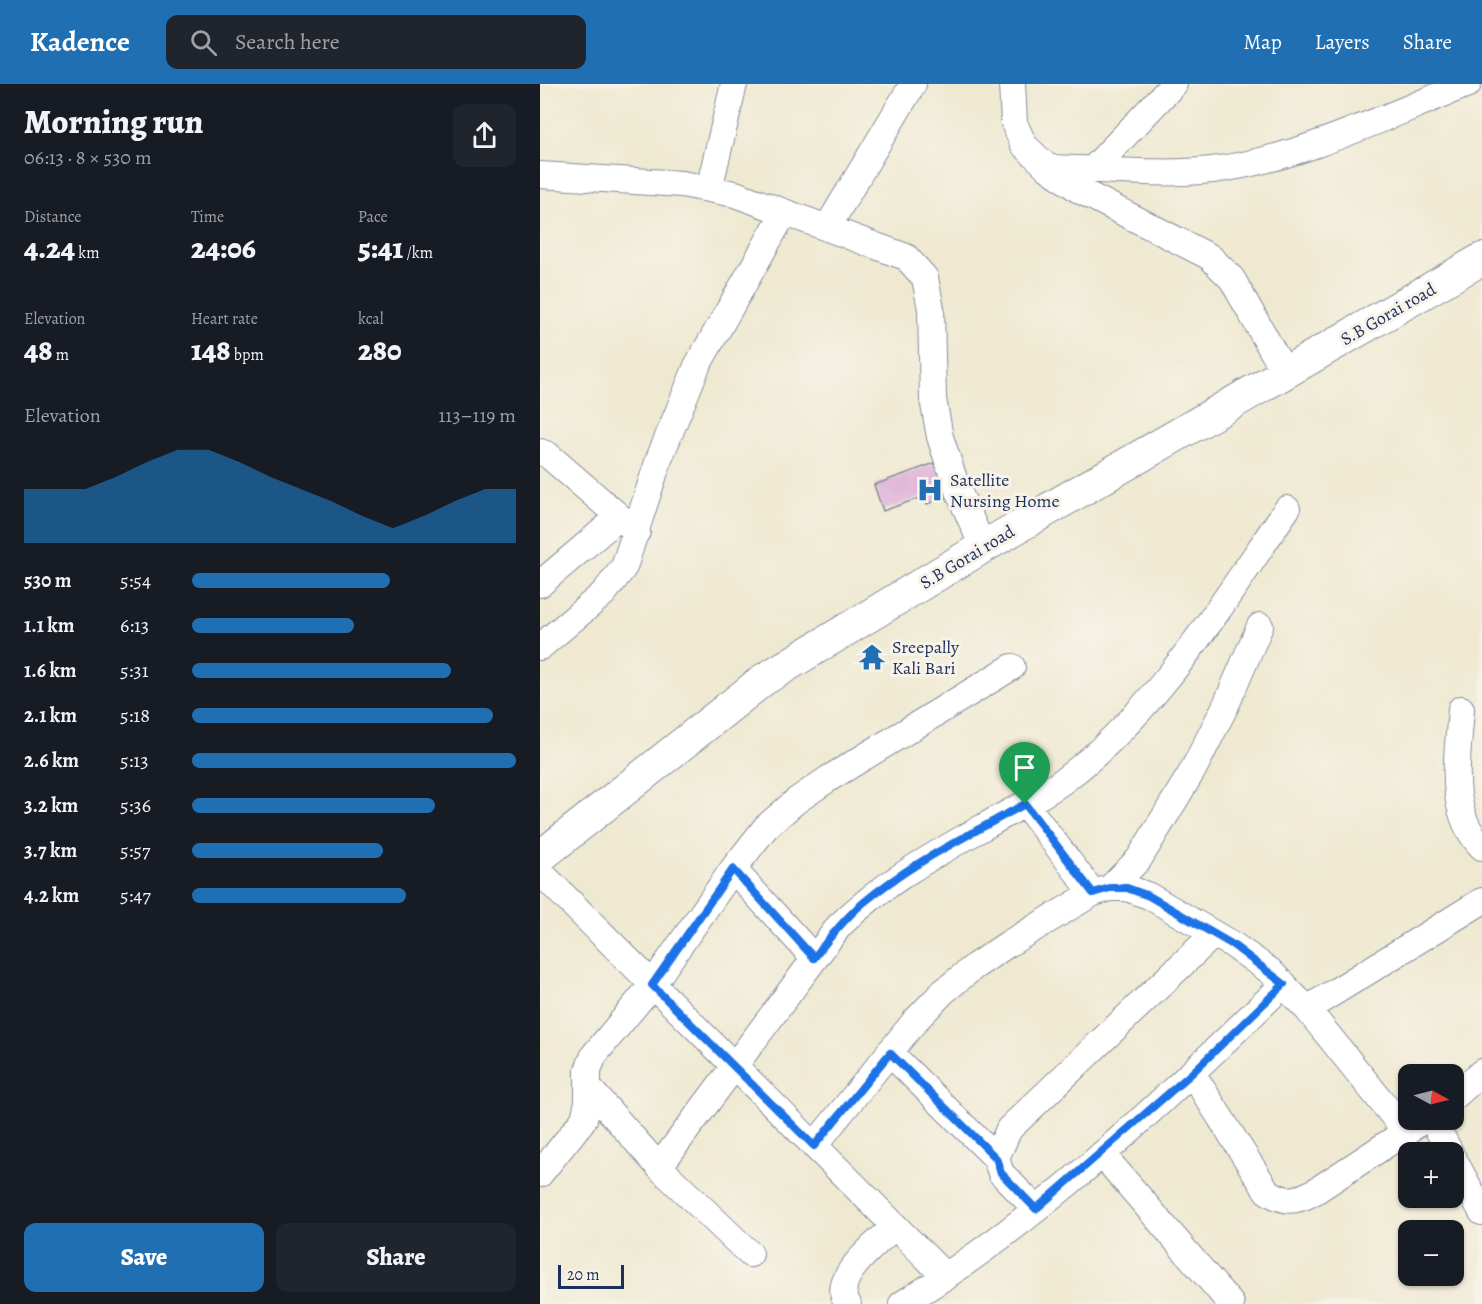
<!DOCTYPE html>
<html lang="en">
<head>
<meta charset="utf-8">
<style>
	:root { --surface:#171b24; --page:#20242c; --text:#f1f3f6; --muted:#9ea1a6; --accent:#1f6fb2 }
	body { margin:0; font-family:Alegreya,serif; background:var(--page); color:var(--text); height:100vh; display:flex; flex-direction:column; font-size:22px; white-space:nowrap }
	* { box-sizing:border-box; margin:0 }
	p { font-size:20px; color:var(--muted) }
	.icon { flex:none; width:33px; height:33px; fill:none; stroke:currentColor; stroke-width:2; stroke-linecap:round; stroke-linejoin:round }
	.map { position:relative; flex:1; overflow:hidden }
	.drawer { display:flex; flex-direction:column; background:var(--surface); width:540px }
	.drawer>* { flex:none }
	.needle { width:39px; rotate:97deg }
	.buttons { position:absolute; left:858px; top:980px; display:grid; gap:12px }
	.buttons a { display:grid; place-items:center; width:66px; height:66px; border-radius:12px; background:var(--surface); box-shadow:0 2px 4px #0004; font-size:30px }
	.scale { position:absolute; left:18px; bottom:15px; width:66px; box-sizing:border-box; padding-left:6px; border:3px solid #1b2f5e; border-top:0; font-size:16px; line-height:21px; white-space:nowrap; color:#1b2f5e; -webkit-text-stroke:4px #f7f3e8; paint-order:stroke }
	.pin { position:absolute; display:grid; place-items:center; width:51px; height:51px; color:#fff; margin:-62px -26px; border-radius:50% 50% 50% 0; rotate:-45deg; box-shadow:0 0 6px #0007 }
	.pin .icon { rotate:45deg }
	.round { display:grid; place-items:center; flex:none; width:63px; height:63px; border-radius:12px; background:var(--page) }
	.overview { display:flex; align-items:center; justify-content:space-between; height:102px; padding:0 24px }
	h1 { font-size:33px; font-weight:800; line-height:45px }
	.stats { display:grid; grid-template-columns:repeat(3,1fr); gap:9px; height:102px; padding:6px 24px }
	.stats div { display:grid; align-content:center }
	.stats b { font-size:30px; font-weight:800 }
	.stats small { font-size:16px; font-weight:400 }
	.stats p { font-size:16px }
	.chart { height:168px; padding:12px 24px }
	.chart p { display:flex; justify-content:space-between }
	.chart svg { width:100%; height:108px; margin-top:6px; fill:var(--accent); opacity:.7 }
	.button { display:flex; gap:12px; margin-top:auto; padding:12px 24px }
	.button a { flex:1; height:69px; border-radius:12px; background:var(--accent); color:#fff; font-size:24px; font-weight:800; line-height:69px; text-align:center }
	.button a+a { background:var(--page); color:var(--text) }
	ul { padding:0 24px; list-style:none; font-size:20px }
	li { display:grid; grid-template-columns:96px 72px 1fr; align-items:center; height:45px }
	li i { height:15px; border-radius:8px; background:var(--accent) }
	header { display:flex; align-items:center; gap:36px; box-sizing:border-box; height:84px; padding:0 30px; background:var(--accent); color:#fff }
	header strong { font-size:28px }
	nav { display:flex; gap:33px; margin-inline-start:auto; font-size:21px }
	.search { width:420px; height:54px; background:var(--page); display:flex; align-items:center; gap:15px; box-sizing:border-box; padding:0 21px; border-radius:12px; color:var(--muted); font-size:22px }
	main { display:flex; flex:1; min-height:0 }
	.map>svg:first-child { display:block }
	.building { fill:#dcaad8 }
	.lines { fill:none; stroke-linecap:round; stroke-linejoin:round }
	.minor-casing { stroke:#858c98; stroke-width:28 }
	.tertiary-casing { stroke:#858c98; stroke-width:34 }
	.minor { stroke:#fff; stroke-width:26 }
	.tertiary { stroke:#fff; stroke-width:32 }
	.route-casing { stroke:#fff; stroke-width:12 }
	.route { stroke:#1a73e8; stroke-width:8 }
	.labels { text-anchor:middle; stroke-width:6; stroke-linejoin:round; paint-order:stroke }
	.street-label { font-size:18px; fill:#1b2f5e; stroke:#f7f3e8 }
	.poi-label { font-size:18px; fill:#1b2f5e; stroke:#f7f3e8; text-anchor:start }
</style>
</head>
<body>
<header>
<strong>Kadence</strong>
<div class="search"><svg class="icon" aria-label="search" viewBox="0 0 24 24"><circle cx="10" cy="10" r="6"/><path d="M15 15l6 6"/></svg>Search here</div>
<nav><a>Map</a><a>Layers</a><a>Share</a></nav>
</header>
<main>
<section class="drawer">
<div class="overview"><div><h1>Morning run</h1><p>06:13 · 8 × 530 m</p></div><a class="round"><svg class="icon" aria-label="share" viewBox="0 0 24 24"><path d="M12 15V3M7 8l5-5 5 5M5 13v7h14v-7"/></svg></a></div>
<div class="stats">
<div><p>Distance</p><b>4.24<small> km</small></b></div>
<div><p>Time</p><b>24:06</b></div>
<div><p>Pace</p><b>5:41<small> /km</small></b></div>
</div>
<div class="stats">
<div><p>Elevation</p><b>48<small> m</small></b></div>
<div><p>Heart rate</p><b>148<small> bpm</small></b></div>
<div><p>kcal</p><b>280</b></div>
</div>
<div class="chart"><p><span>Elevation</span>113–119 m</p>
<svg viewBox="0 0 160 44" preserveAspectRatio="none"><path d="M0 44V22L10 22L20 22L30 17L40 11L50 6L60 6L70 11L80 17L90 22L100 27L110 33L120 38L130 33L140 27L150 22L160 22V44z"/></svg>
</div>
<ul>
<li><b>530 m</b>5:54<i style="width:61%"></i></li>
<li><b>1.1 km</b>6:13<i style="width:50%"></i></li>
<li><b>1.6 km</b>5:31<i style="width:80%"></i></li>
<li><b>2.1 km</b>5:18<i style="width:93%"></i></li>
<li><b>2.6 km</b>5:13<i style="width:100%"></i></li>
<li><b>3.2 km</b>5:36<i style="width:75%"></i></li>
<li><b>3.7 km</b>5:57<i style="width:59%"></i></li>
<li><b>4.2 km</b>5:47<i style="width:66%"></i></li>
</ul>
<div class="button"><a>Save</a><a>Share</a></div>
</section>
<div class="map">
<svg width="942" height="1220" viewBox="0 0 942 1220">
	<rect width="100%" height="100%" fill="#f7f3e8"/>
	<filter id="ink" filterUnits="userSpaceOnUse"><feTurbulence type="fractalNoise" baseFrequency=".0167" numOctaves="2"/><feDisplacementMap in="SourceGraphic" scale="12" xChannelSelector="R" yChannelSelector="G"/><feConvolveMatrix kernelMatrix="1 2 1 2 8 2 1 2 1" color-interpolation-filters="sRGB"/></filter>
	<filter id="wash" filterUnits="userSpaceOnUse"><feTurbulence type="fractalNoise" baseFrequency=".008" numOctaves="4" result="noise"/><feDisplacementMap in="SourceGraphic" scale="24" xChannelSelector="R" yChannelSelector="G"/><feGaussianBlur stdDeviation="1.35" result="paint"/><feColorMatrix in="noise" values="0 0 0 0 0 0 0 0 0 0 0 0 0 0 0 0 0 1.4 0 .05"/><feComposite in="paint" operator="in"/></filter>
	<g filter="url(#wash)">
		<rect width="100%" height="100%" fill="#efe9d1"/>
		<g id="blocks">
			<path class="building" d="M395 379 407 413 387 420 385 412 343 427 334 401Z"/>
		</g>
	</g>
	<g filter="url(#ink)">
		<use href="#blocks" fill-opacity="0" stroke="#858c98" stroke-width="1.5"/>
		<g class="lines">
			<g class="minor-casing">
				<path id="minor" d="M472 0 474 39 484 61 508 84 539 106 670 173 692 195 745 289
					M508 84C562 85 619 92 672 86 754 77 851 30 928 0
					M553 85 634 0
					M0 91 142 100 195 110 366 173 385 194 391 225 393 315 400 353 417 404 443 463
					M169 105 194 0
					M287 144 373 0
					M0 368 8 371 97 448
					M0 500 79 433
					M0 563 64 509 84 483 119 375 157 282 244 129
					M921 625C918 672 906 726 942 763
					M485 720 553 809
					M193 785 274 874
					M0 788 406 1193
					M570 804 599 775 653 686 686 621 720 542
					M767 925 942 817
					M349 968 456 1074
					M652 989 727 1107C745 1119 755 1118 774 1108L885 1035
					M49 1004 119 1083 210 1170
					M914 1013 942 988
					M892 1035 910 1068
					M274 1062 375 937 403 908 435 882 468 860 553 809 570 804H587L609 812 693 861 730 887 767 925 867 1049
					M562 1070 691 1220
					M914 1076 942 1128
					M119 1083 299 842C347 795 403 766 461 733 481 722 504 711 523 697 618 626 681 521 747 425
					M0 1090 44 1035 48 1018V986L54 971 112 901 193 785 226 743 256 717 288 695 472 583
					M496 1125 461 1089 456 1074 469 1045 674 850
					M308 1220C288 1195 338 1159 355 1142
					M362 1220C504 1134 625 1015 744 900"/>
			</g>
			<g class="tertiary-casing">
				<path id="tertiary" d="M0 773 223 596 443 463 942 175"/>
			</g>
			<use href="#minor" class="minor"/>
			<use href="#tertiary" class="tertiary"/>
		</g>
	</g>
	<g class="lines" filter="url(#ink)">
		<g class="route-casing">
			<path id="route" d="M485 720 553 809 570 804H587L609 812 693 861 744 900 652 989 496 1125 461 1089 456 1074 350 969 274 1062 112 901 193 785 274 874C289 854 304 835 323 819 372 778 431 750 485 720Z"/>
		</g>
		<use href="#route" class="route"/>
	</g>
	<defs>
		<g id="hospital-bare" transform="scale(2.07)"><path d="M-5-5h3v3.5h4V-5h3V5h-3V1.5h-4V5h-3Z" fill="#1f6fb2" stroke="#f7f3e8" stroke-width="2.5" paint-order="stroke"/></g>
		<g id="temple-bare" transform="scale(2.07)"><path d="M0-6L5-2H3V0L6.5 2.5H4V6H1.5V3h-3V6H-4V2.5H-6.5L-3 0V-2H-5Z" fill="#1f6fb2" stroke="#f7f3e8" stroke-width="2.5" paint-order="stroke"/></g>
	</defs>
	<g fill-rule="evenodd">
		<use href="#hospital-bare" x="390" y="406"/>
		<use href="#temple-bare" x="332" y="573"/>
	</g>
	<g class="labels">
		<g class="street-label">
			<text transform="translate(848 230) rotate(-30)" y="6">S.B Gorai road</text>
			<text transform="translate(427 473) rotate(-31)" y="6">S.B Gorai road</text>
		</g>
		<g class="poi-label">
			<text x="410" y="402">Satellite<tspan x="410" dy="21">Nursing Home</tspan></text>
			<text x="352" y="569">Sreepally<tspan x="352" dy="21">Kali Bari</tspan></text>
		</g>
	</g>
</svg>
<div class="buttons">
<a><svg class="needle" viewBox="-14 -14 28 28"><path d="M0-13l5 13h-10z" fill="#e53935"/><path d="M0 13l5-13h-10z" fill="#9ea1a6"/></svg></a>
<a>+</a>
<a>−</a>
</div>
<div class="scale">20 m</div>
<div class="pin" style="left:485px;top:720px;background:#1e9e55"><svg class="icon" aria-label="arrive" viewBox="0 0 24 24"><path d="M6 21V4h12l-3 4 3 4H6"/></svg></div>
</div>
</main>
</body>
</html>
